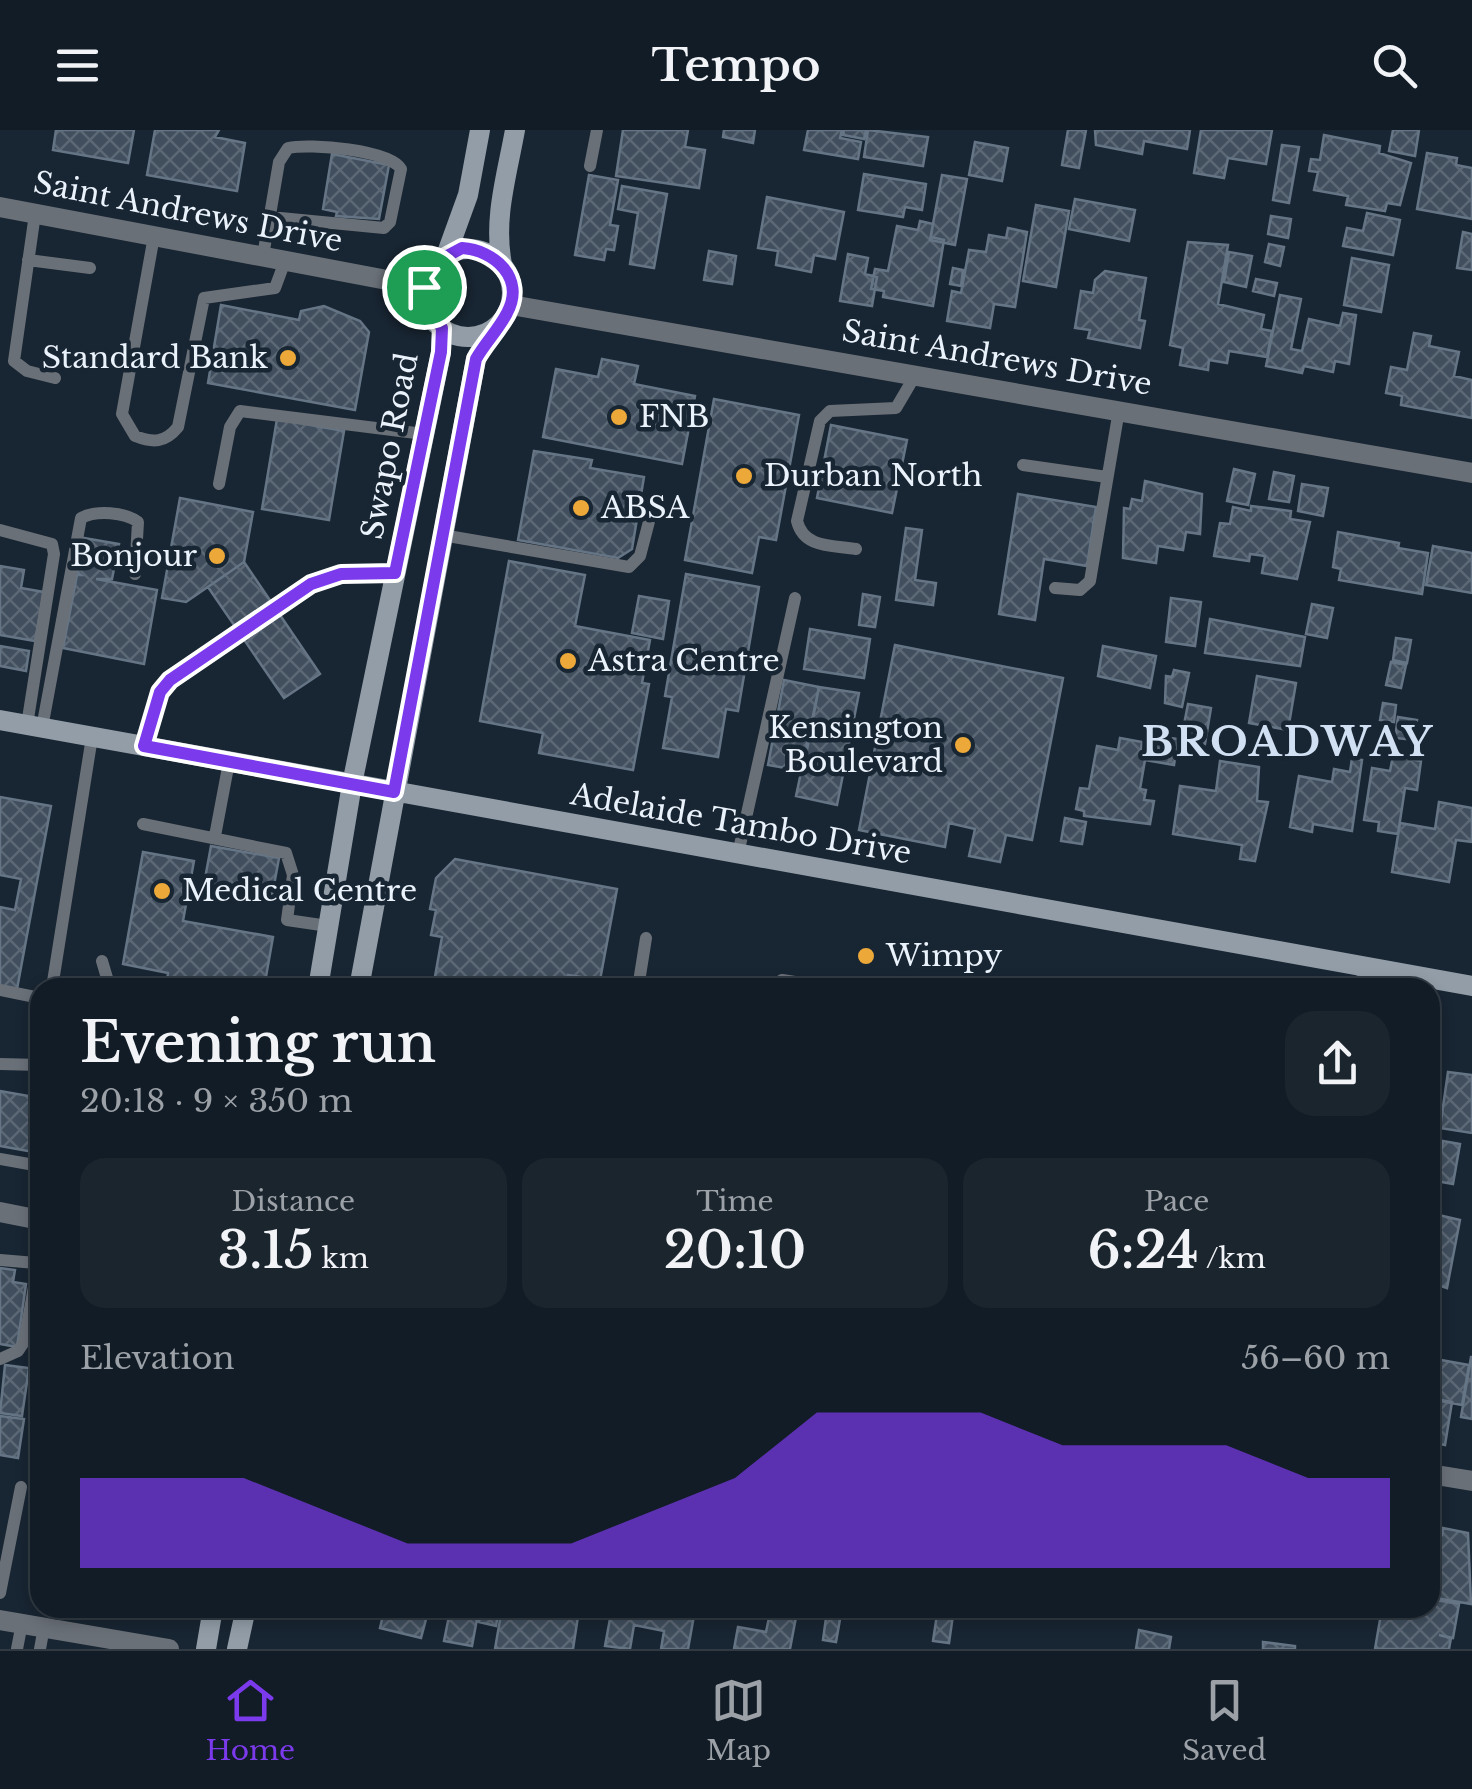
<!DOCTYPE html>
<html lang="en">
<head>
<meta charset="utf-8">
<style>
	:root { --surface:#121c26; --page:#1b252e; --text:#f1f3f6; --muted:#9ca1a7; --line:#313a43; --accent:#7c3aed }
	body { margin:0; font-family:"Libre Baskerville",serif; background:var(--page); color:var(--text); height:100vh; display:flex; flex-direction:column; font-size:38px; white-space:nowrap }
	* { box-sizing:border-box; margin:0 }
	p { font-size:32px; color:var(--muted) }
	.icon { flex:none; width:55px; height:55px; fill:none; stroke:currentColor; stroke-width:2; stroke-linecap:round; stroke-linejoin:round }
	.map { position:relative; flex:1; overflow:hidden }
	.drawer { position:absolute; left:30px; top:848px; width:1410px; height:640px; display:flex; flex-direction:column; background:var(--surface); border-radius:30px; box-shadow:0 5px 15px #0003,0 0 0 2px var(--line) }
	.drawer>* { flex:none }
	.pin { position:absolute; display:grid; place-items:center; width:85px; height:85px; color:#fff; margin:-42px; border:5px solid #fff; border-radius:50%; box-shadow:0 2px 10px #0007 }
	.round { display:grid; place-items:center; flex:none; width:105px; height:105px; border-radius:30px; background:var(--page) }
	.overview { display:flex; align-items:center; justify-content:space-between; height:170px; padding:0 50px }
	h1 { font-size:55px; font-weight:600; line-height:75px }
	.figures { display:grid; grid-template-columns:repeat(3,1fr); gap:15px; height:170px; padding:10px 50px }
	.figures div { display:grid; align-content:center; border-radius:25px; background:var(--page); text-align:center }
	.figures b { font-size:50px; font-weight:600 }
	.figures small { font-size:28px; font-weight:400 }
	.figures p { font-size:28px }
	.chart { height:280px; padding:20px 50px }
	.chart p { display:flex; justify-content:space-between }
	.chart svg { width:100%; height:180px; margin-top:10px; fill:var(--accent); opacity:.7 }
	header { display:flex; justify-content:space-between; align-items:center; height:130px; padding:0 50px; background:var(--surface); font-size:45px; font-weight:600 }
	.tab-bar { display:flex; justify-content:space-around; align-items:center; height:140px; border-top:2px solid var(--line); background:var(--surface); font-size:28px; color:var(--muted) }
	.tab-bar a { display:grid; justify-items:center; gap:5px }
	.tab-bar .selected { color:var(--accent) }
	.map>svg:first-child { display:block }
	.building { fill:url(#building-cross-hatch); stroke:#667585; stroke-width:2.5 }
	.lines { fill:none; stroke-linecap:round; stroke-linejoin:round }
	.lane { stroke:#6a7078; stroke-width:12 }
	.street { stroke:#6a7078; stroke-width:20 }
	.secondary { stroke:#929da8; stroke-width:20 }
	.route-casing { stroke:#fff; stroke-width:20 }
	.route { stroke:#7c3aed; stroke-width:12 }
	.poi-dot { fill:#eca93a; stroke:#182532; stroke-width:4 }
	.labels { text-anchor:middle; stroke-width:9; stroke-linejoin:round; paint-order:stroke }
	.street-label { font-size:30px; fill:#eaf2fb; stroke:#182532 }
	.poi-label { font-size:30px; fill:#eaf2fb; stroke:#182532; text-anchor:start }
	.district-label { font-size:40px; font-weight:bold; letter-spacing:2.5px; fill:#d1e1f3; stroke:#182532 }
</style>
</head>
<body>
<header><svg class="icon" aria-label="menu" viewBox="0 0 24 24"><path d="M4 6h16M4 12h16M4 18h16"/></svg>Tempo<svg class="icon" aria-label="search" viewBox="0 0 24 24"><circle cx="10" cy="10" r="6"/><path d="M15 15l6 6"/></svg></header>
<div class="map">
<svg width="1472" height="1519" viewBox="0 0 1472 1519">
	<defs>
		<pattern id="building-cross-hatch" width="8" height="8" patternUnits="userSpaceOnUse" patternTransform="scale(2.5)"><rect width="8" height="8" fill="#404e5d"/><path d="M0 0l8 8M0 8l8-8" fill="none" stroke="#5c6875"/></pattern>
	</defs>
	<rect width="100%" height="100%" fill="#182532"/>
	<path class="building" d="M56 0H134L128 33 53 20Z
		M155 0H219L215 7 245 13 237 61 147 45Z
		M623 0H688L685 17 705 20 699 58 616 46Z
		M724 0H755L753 13 723 7Z
		M808 0H842L840 8 861 12 858 29 804 20Z
		M844 0H866L864 9 843 5Z
		M868 0 928 7 923 36 864 27Z
		M1068 0H1086L1079 38 1062 35Z
		M1095 0H1190L1187 19 1144 11 1142 24 1096 15Z
		M1201 0H1272L1266 34 1228 28 1224 48 1194 43Z
		M1393 0H1419L1415 26 1389 21Z
		M1324 5 1380 16 1379 23 1411 33 1400 75 1387 73 1385 81 1346 75 1348 66 1314 60 1318 42 1309 41 1311 29 1320 30Z
		M975 12 1008 18 1002 51 969 45Z
		M1282 15 1299 17 1289 73 1273 70Z
		M1427 23 1457 28 1456 35 1472 38V89L1417 79Z
		M332 24 389 35 379 89 336 86 337 82 323 79Z
		M864 44 926 54 922 80 905 77 903 87 858 80Z
		M589 45 618 50 610 95 618 96 614 120 606 119 604 130 575 125Z
		M942 45 967 49 955 115 930 110Z
		M622 56 667 64 654 138 630 134 638 83 618 79Z
		M767 67 844 82 835 129 814 125 811 142 776 135 778 121 758 118Z
		M1075 69 1135 80 1129 111 1069 99Z
		M1036 75 1069 81 1056 157 1023 151Z
		M1367 83 1400 90 1393 125 1343 116 1347 98 1363 101Z
		M1271 86 1291 89 1288 108 1268 104Z
		M920 91 933 94 931 107 944 110 933 176 883 167 884 161 871 159 875 139 888 141 897 96 918 100Z
		M1008 98 1027 102 1015 177 994 174 990 198 947 191 952 161 961 163 969 120 986 122 989 105 1006 108Z
		M1463 102 1472 104V140L1457 138Z
		M1188 112 1228 115 1218 174 1264 185 1261 199 1272 201 1267 227 1229 221 1227 233 1209 230 1208 240 1180 235 1183 218 1170 215Z
		M1269 114 1284 117 1280 136 1265 132Z
		M709 121 736 126 732 154 704 150Z
		M1229 122 1252 126 1246 157 1224 152Z
		M848 124 868 128 865 144 877 147 872 176 840 171Z
		M1352 128 1389 135 1381 182 1344 175Z
		M953 138 963 140 961 156 950 154Z
		M1105 141 1146 148 1139 190 1145 191 1140 218 1088 208 1090 200 1075 198 1081 161 1093 163 1095 150Z
		M1256 149 1277 153 1274 166 1253 161Z
		M1280 165 1301 169 1291 219 1302 221 1309 189 1340 196 1343 183 1356 185 1349 234 1335 231 1333 242 1304 236 1302 243 1266 236Z
		M221 175 299 190 301 181 324 176 360 191 369 202 355 280 208 253Z
		M1414 203 1431 206 1429 216 1459 222 1454 246 1472 250V288L1401 275 1402 266 1386 263 1391 237 1407 240Z
		M602 229 638 236 634 254 695 266 682 334 543 307 556 239 598 247Z
		M714 269 799 285 776 410 759 407 752 443 685 430Z
		M277 289 344 301 329 390 262 379Z
		M831 295 907 310 892 383 817 368Z
		M534 321 592 330 590 338 644 347 632 419 618 428 518 410Z
		M1234 339 1255 344 1248 375 1227 371Z
		M1274 342 1294 346 1289 372 1269 369Z
		M1145 351 1202 364 1200 404 1186 402 1183 420 1158 416 1156 433 1123 428 1124 378 1130 379 1132 369 1142 371Z
		M1302 354 1328 358 1323 386 1298 381Z
		M1018 364 1096 377 1087 436 1044 429 1035 490 999 484Z
		M180 368 253 382 244 432 186 472 162 468Z
		M1251 376 1291 381 1290 389 1310 392 1297 449 1262 443 1265 426 1250 424 1249 431 1214 426 1220 393 1230 394 1233 377 1251 381Z
		M906 398 922 400 915 450 936 453 933 475 896 470Z
		M1338 402 1399 413 1398 418 1428 423 1422 464 1339 450 1341 439 1333 437Z
		M84 408 119 414 112 449H96L157 460 144 534 63 518 77 445H81L77 442Z
		M1433 416 1472 423V463L1426 455Z
		M509 431 585 445 575 496 650 510 642 553 649 554 633 640 539 623 543 603 480 591Z
		M244 432 320 544 284 568 208 457Z
		M0 436 24 440 21 458 44 462 35 511 0 505Z
		M686 444 759 457 738 581 726 579 718 627 663 618 672 567 665 566Z
		M863 464 880 467 875 497 859 495Z
		M639 466 669 471 663 509 632 503Z
		M1171 468 1201 472 1195 516 1166 512Z
		M1312 474 1333 478 1327 508 1306 504Z
		M1210 489 1305 507 1300 536 1205 523Z
		M810 499 870 509 864 548 804 539Z
		M1396 508 1411 510 1407 533 1393 530Z
		M895 515 1063 548 1032 710 1006 705 1000 732 969 726 975 699 949 693 945 717 859 700Z
		M0 516 29 521 26 541 0 536Z
		M1103 516 1156 526 1150 558 1098 546Z
		M1391 532 1406 535 1401 558 1386 555Z
		M1174 540 1189 543 1182 577 1165 573 1166 546 1172 547Z
		M1257 546 1296 553 1288 600 1249 593Z
		M784 550 819 557 803 641 768 635Z
		M819 557 859 563 837 675 796 666Z
		M1383 573 1396 575 1394 592 1380 590Z
		M1188 574 1211 578 1205 614 1181 610Z
		M1398 587 1417 590 1414 610 1395 608Z
		M1149 605 1178 609 1174 635 1145 630 1140 659 1146 660 1144 670 1154 671 1150 694 1084 686V681L1076 679 1080 658 1089 659 1097 616 1118 620 1120 608 1142 612 1140 626 1145 627Z
		M1393 626 1421 631 1417 660 1405 658 1398 704 1378 701 1379 692 1364 690 1372 638 1390 641Z
		M1352 628 1362 630 1352 701 1313 694 1312 702 1290 697 1299 646 1332 652 1334 639 1350 642Z
		M1220 631 1259 637 1257 671 1268 672 1255 731 1240 729 1242 715 1173 704 1180 656 1216 661Z
		M0 667 51 676 17 859 0 856V777L15 780 21 749 0 745Z
		M1439 672 1472 678V712L1456 710 1449 752 1392 742 1400 693 1435 699Z
		M1065 688 1086 692 1082 714 1061 711Z
		M211 716 279 728 272 766 204 754Z
		M143 722 194 731 183 791 273 807 264 858H166L168 843 123 834Z
		M455 729 617 759 600 850 568 845 566 858H433L442 807 431 805 436 780 430 779 436 748Z
		M1448 942 1472 945V1003L1440 998Z
		M0 961 40 968 39 1023 0 1016Z
		M1443 1011 1460 1014 1453 1054 1436 1051Z
		M1430 1083 1460 1090 1447 1158 1441 1156 1439 1162 1430 1161Z
		M0 1138 15 1140 13 1152 26 1154 17 1217 0 1214Z
		M1471 1227H1472V1289L1461 1287Z
		M1430 1228 1469 1235 1462 1275 1430 1269Z
		M5 1235 29 1238 22 1286 0 1283Z
		M1430 1268 1452 1272 1445 1315 1430 1312Z
		M0 1286 24 1289 18 1328 0 1325Z
		M37 1389H40V1419L32 1418Z
		M1443 1398 1468 1403 1471 1474 1430 1467V1403L1442 1405Z
		M1430 1469 1459 1474 1453 1508 1439 1505 1451 1508 1449 1519H1375L1382 1478H1430Z
		M372 1478H429L421 1508 380 1498 384 1481Z
		M442 1478H479L472 1516 444 1511 449 1486 441 1485Z
		M482 1478H499L496 1496 479 1492Z
		M502 1478 579 1480 573 1519H495Z
		M612 1478 695 1480 688 1519H661L664 1501 634 1495 630 1519 605 1516Z
		M811 1478H842L836 1512 823 1510 826 1488 810 1485Z
		M938 1478H954L949 1513 933 1511Z
		M1127 1478H1160L1159 1486Z
		M770 1483 796 1487 790 1519H734L738 1497 766 1502Z
		M1139 1500 1171 1507 1169 1519H1136Z
		M1263 1512 1295 1516V1519H1263Z"/>
	<g class="lines">
		<path class="lane" d="M590 36 597 0
			M35 84 14 231 27 241 55 248
			M154 106 122 284 135 306C153 313 165 313 178 297L204 168 275 158 285 131
			M263 126 279 32 288 18C310 13 390 20 401 39L390 92 384 98 270 87
			M28 130 90 138
			M1023 335 1107 347
			M219 354 230 297 240 281 424 304
			M0 400 52 414 54 424 27 595
			M442 405 629 437 640 426 652 380
			M856 419C833 415 804 419 797 391L820 291 830 281 896 278 916 244
			M1055 458 1080 460 1090 451 1119 280
			M42 598 81 388C96 380 125 382 138 392L135 444
			M144 617 161 562 170 550 311 454 341 444 395 443
			M143 694 286 723 293 745 287 790 328 796
			M215 706 229 632
			M738 724 795 468
			M102 831 110 858
			M52 858 92 607
			M638 858 646 808
			M772 858 782 850 834 858
			M1361 858 1364 836
			M0 860 40 868
			M0 934 40 935
			M0 1029 40 1036
			M0 1130 36 1133
			M0 1229 18 1221 24 1212 40 1124
			M0 1463 21 1357
			M17 1519 22 1493
			M40 1519 44 1497"/>
		<path class="street" d="M0 77 424 157
			M511 175 1472 343
			M0 1082 40 1090
			M1430 1344 1472 1351
			M0 1490 169 1519"/>
		<path class="secondary" d="M424 163a44 44 0 1 1 88 0a44 44 0 1 1-88 0Z
			M447 123 468 65 480 0
			M502 134C493 89 507 45 515 0
			M0 590 1472 856
			M318 858 352 654 441 223 442 198
			M359 858 476 229 492 200
			M206 1519 213 1478
			M237 1519 246 1478"/>
	</g>
	<g class="lines">
		<g class="route-casing">
			<path id="route" d="M462 118C494 120 526 148 507 183 499 199 485 213 476 229L394 662 144 616 160 562 170 550 311 454 341 444 395 443 441 222 442 198 428 180 424 157 436 132Z"/>
		</g>
		<use href="#route" class="route"/>
	</g>
	<g class="poi-dot">
		<circle cx="288" cy="228" r="10"/>
		<circle cx="619" cy="287" r="10"/>
		<circle cx="744" cy="346" r="10"/>
		<circle cx="581" cy="378" r="10"/>
		<circle cx="217" cy="426" r="10"/>
		<circle cx="568" cy="531" r="10"/>
		<circle cx="963" cy="615" r="10"/>
		<circle cx="162" cy="761" r="10"/>
		<circle cx="866" cy="826" r="10"/>
	</g>
	<g class="labels">
		<g class="street-label">
			<text transform="translate(188 82) rotate(11)" y="10">Saint Andrews Drive</text>
			<text transform="translate(997 228) rotate(10)" y="10">Saint Andrews Drive</text>
			<text transform="translate(390 316) rotate(-79)" y="10">Swapo Road</text>
			<text transform="translate(741 694) rotate(10)" y="10">Adelaide Tambo Drive</text>
		</g>
		<g class="poi-label">
			<text x="268" y="238" text-anchor="end">Standard Bank</text>
			<text x="639" y="297">FNB</text>
			<text x="764" y="356">Durban North</text>
			<text x="601" y="388">ABSA</text>
			<text x="197" y="436" text-anchor="end">Bonjour</text>
			<text x="588" y="541">Astra Centre</text>
			<text x="943" y="608" text-anchor="end">Kensington<tspan x="943" dy="34">Boulevard</tspan></text>
			<text x="182" y="771">Medical Centre</text>
			<text x="886" y="836">Wimpy</text>
		</g>
		<g class="district-label">
			<text x="1288" y="626">BROADWAY</text>
		</g>
	</g>
</svg>
<div class="pin" style="left:424px;top:157px;background:#1e9e55"><svg class="icon" aria-label="arrive" viewBox="0 0 24 24"><path d="M6 21V4h12l-3 4 3 4H6"/></svg></div>
<section class="drawer">
<div class="overview"><div><h1>Evening run</h1><p>20:18 · 9 × 350 m</p></div><a class="round"><svg class="icon" aria-label="share" viewBox="0 0 24 24"><path d="M12 15V3M7 8l5-5 5 5M5 13v7h14v-7"/></svg></a></div>
<div class="figures">
<div><p>Distance</p><b>3.15<small> km</small></b></div>
<div><p>Time</p><b>20:10</b></div>
<div><p>Pace</p><b>6:24<small> /km</small></b></div>
</div>
<div class="chart"><p><span>Elevation</span>56–60 m</p>
<svg viewBox="0 0 160 44" preserveAspectRatio="none"><path d="M0 44V22L10 22L20 22L30 30L40 38L50 38L60 38L70 30L80 22L90 6L100 6L110 6L120 14L130 14L140 14L150 22L160 22V44z"/></svg>
</div>
</section>
</div>
<nav class="tab-bar">
<a class="selected"><svg class="icon" aria-label="home" viewBox="0 0 24 24"><path d="M3 11l9-7 9 7M6 9v11h12V9"/></svg>Home</a>
<a><svg class="icon" aria-label="map" viewBox="0 0 24 24"><path d="M3 6l6-2 6 2 6-2v14l-6 2-6-2-6 2zM9 4v14M15 6v14"/></svg>Map</a>
<a><svg class="icon" aria-label="saved" viewBox="0 0 24 24"><path d="M7 4h10v16l-5-4-5 4z"/></svg>Saved</a>
</nav>
</body>
</html>
